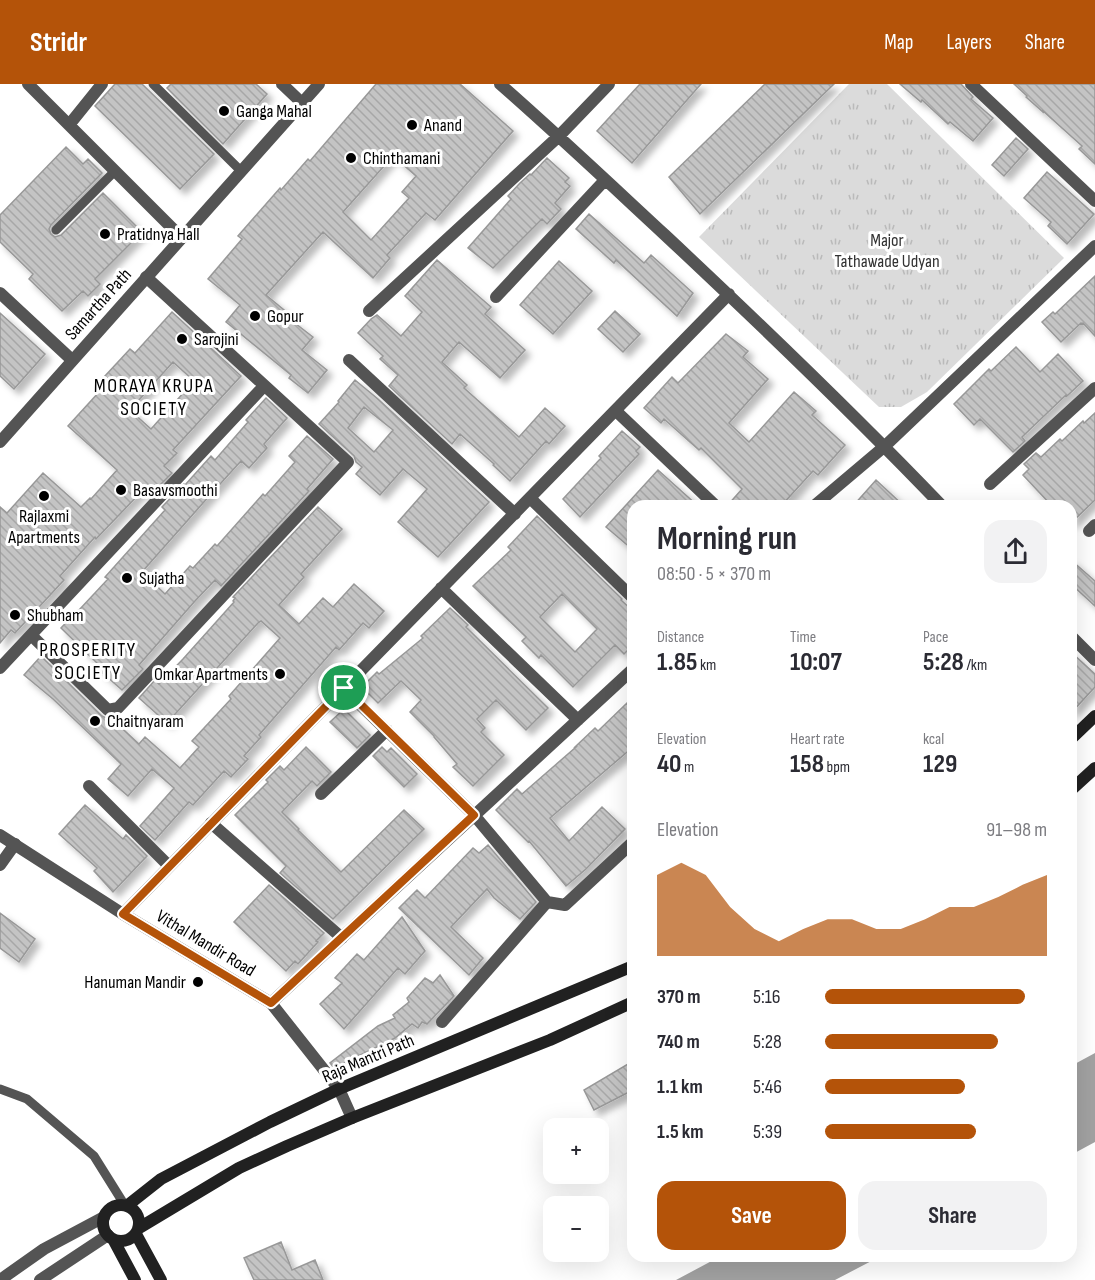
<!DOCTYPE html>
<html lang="en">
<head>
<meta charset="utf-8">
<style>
	:root { --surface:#fff; --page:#f2f2f3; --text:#2b2b33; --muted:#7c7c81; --accent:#b45309 }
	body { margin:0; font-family:"Sofia Sans Condensed",sans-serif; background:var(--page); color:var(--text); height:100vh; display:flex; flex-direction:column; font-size:22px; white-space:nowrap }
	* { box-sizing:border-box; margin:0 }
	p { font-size:20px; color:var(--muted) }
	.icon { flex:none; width:33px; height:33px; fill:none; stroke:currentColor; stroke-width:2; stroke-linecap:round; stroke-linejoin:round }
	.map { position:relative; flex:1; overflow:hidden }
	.details { position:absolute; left:627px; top:416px; width:450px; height:762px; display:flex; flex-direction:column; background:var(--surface); border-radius:18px; box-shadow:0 6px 24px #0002 }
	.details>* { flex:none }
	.controls { position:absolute; left:543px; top:1034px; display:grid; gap:12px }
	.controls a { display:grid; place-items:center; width:66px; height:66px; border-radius:12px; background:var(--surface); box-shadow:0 6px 24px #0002; font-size:30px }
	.pin { position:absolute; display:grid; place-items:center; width:51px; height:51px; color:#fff; margin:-26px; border:3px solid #fff; border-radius:50%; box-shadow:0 2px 6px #0007 }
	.round { display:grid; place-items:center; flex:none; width:63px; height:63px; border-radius:18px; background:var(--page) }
	.headline { display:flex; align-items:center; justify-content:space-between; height:102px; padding:0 30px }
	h1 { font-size:33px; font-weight:700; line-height:45px }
	.figures { display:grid; grid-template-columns:repeat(3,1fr); gap:9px; height:102px; padding:6px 30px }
	.figures div { display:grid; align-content:center }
	.figures b { font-size:26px; font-weight:700 }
	.figures small { font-size:16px; font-weight:400 }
	.figures p { font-size:16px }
	.chart { height:168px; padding:12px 30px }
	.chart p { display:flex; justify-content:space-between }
	.chart svg { width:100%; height:108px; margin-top:6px; fill:var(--accent); opacity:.7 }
	.action { display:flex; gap:12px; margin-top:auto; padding:12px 30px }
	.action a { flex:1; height:69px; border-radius:18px; background:var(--accent); color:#fff; font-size:24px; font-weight:700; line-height:69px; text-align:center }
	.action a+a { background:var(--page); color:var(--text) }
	ul { padding:0 30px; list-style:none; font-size:20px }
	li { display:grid; grid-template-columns:96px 72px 1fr; align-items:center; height:45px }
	li i { height:15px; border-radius:8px; background:var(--accent) }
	header { display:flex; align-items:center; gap:36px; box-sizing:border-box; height:84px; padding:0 30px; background:var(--accent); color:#fff }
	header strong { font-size:28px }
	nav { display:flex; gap:33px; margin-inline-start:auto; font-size:21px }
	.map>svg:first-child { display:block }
	.grass { fill:url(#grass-tufts) }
	.water { fill:#a2a2a2 }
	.building { fill:url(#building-back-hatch); stroke:#989898; stroke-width:1.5; fill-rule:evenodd; filter:url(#shadow) }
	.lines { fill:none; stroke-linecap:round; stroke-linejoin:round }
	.service { stroke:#545454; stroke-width:9 }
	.minor { stroke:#545454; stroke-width:12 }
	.tertiary { stroke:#545454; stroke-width:12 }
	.secondary { stroke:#212121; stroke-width:12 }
	.route-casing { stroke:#fff; stroke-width:12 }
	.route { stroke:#b45309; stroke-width:8 }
	.poi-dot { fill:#000; stroke:#fff; stroke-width:2 }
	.labels { text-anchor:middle; stroke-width:6; stroke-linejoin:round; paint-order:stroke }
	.poi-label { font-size:18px; fill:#000; stroke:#fff; text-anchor:start }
	.park-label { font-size:18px; fill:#323232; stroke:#fff }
	.street-label { font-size:18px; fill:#000; stroke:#fff }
	.neighbourhood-label { font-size:20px; letter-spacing:1.5px; fill:#000; stroke:#fff }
</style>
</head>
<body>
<header>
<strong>Stridr</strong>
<nav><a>Map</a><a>Layers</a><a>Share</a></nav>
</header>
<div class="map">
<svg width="1095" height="1196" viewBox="0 0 1095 1196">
	<defs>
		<pattern id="grass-tufts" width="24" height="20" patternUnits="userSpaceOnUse" patternTransform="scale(1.5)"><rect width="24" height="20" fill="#dbdbdb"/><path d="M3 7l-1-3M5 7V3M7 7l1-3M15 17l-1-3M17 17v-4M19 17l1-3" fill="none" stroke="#bababa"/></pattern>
		<pattern id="building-back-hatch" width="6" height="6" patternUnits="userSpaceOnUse" patternTransform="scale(1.5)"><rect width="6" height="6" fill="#c4c4c4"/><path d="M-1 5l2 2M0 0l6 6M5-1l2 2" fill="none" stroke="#a7a7a7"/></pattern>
		<filter id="shadow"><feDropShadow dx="5.5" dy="5.5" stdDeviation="3" flood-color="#0004"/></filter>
	</defs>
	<rect width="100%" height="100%" fill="#fff"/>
	<path class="grass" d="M849 0H887L1064 174 927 308 901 323H879L699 153Z"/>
	<path class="water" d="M1095 969V1058L1071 1071V982Z
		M721 1172H881L835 1196H676Z"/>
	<path class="building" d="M115 0H142L214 70 180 105 95 22Z
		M171 0H256L267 10 223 60 167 4Z
		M376 0H460L513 47 435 136 426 129 387 171 390 174 373 194 323 148 266 211 284 226 282 229 313 253 302 266 327 286 308 309 289 294 291 291 226 238 240 221 208 195 242 155 238 152 280 104 281 106 308 75 310 77ZM393 72 416 92 402 108 409 114 371 156 343 128Z
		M640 0H701L632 79 597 47Z
		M765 0H834L700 130 669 93Z
		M900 0H961L973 13 971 15 993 34 973 57 950 38 948 40 922 16 921 18Z
		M1014 0H1095V80L1079 65 1082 62 1043 27V28L1026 13 1027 12Z
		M1016 54 1028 65 1004 92 992 81Z
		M66 63 83 80 88 75 102 89 51 141 49 145 51 150 55 153 61 151 103 109 142 148 95 195 100 200 88 212 83 207 62 227 29 195 33 190 0 158V131Z
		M547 74 569 94 565 98 570 102 555 119 561 125 547 140 542 135 493 184 468 164 511 115 508 112 520 99 530 90 531 91Z
		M1047 88 1094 130 1067 160 1048 142 1051 138 1024 114Z
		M589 130 644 179 651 171 693 209 677 232 616 176 614 179 576 145Z
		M437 176 491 223 485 230 525 266 500 294 459 258 442 278 443 279 467 301 464 304 519 353 545 324 565 342 549 360 546 357 510 397 493 381 494 380 460 350 452 360 389 302 398 291 380 275 383 272 358 249 371 235 377 231 401 252 422 228 405 212Z
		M559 177 592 207 553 250 520 221Z
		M1095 192V252L1083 239 1082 240 1081 239 1061 258 1042 238 1053 228 1055 230Z
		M615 227 640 250 623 268 598 245Z
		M172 228 241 292 173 366 177 369 164 382 172 389 149 412 143 406 96 455 95 453 60 492 64 496 15 549 11 546 0 559V423L7 429 43 389 81 423 90 414 91 415 117 386 68 342 110 296 105 292 130 265 135 269ZM173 278 194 297 151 345 130 326Z
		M0 229 45 270 14 305 0 292Z
		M726 250 748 267 743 273 768 295 729 339 749 358 794 308 816 327 812 331 845 361 818 391 813 387 781 422H727L742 405 701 364 699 366 664 335 661 339 644 324 672 293 678 299Z
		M1016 263 1040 288 1058 270 1083 297 1067 312 1066 311 1022 353 1025 357 1013 368 980 335 974 341 954 320 989 285 991 287Z
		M355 296 378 315 489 418 438 473 398 438 427 405 403 385 380 411 356 390 362 383 356 378 354 372 319 340 339 318 338 317ZM364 323 393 346 374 368 348 344Z
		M266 314 287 334 264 360 267 364 249 384 241 377 211 410 142 488 165 510 190 482 193 484 215 460 217 462 263 410 265 412 295 378 289 372 307 352 333 375 307 405 309 407 221 502 215 496 195 517 139 581 143 585 122 606 96 583 98 580 61 544 78 526H79L108 495 105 493 165 426 162 423 184 400 185 401 211 372 215 376 248 338 246 336Z
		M1095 329V416L1071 439V422H1052L1023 391 1029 385 1024 380 1036 369 1041 373 1060 355 1062 357 1083 337 1084 339Z
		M622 347 640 363 636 367 639 370 580 433 563 415 601 374 599 372Z
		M658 386 698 422H633V466L606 443Z
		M876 396 904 422H853Z
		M318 423 342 445 301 490 304 493 279 521 299 540 323 514 333 523 354 500 384 527 369 544 363 539 339 566 336 563 259 651 261 653 244 672 248 675 231 693 224 687 193 721 189 718 155 756 140 742 174 704 152 685 128 712 108 695 121 680 53 615 24 591 41 572 102 632 106 634H111L139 660 145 653 180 684 199 663 192 657 231 615 229 612 280 554 261 537 258 539 167 639 139 614 155 596 159 600 183 575 234 518 233 517 235 514 233 513Z
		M537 432 622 515 621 516 633 527V561L624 570 615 561 573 603 541 571 539 574 522 557 526 553 473 502 511 466 508 463ZM562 510 597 545 575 568 540 533Z
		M1071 476 1095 497V522L1071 500Z
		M450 524 468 541 466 543 548 624 526 646 496 616 477 635 485 644 481 648 504 671 473 702 453 683 457 680 434 653V652L410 628 421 616 401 597 378 619 362 603 377 588 379 590 423 554 421 552Z
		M1071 568 1095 590V603L1071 629Z
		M627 619 633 625V663L550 734 569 757 602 723 625 745 586 785 566 802 529 757 528 758 496 726 517 705 522 710 576 663H575L595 644 598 647Z
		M344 625 370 651 357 664 330 638Z
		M306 663 331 688 317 702 312 697 282 728 299 745 298 746 341 788 404 726 424 745 333 835 280 789 286 782 235 731 268 698 266 696 280 682 284 686Z
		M382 663 387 668 391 664 417 690 404 703 373 672Z
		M85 721 123 755 126 751 147 772 113 808 94 787 97 784 59 750Z
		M488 761 536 818 520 835 494 814 487 805 451 843 483 874 469 891 399 824 417 806 425 814 473 764 479 769Z
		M269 801 324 849 316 857 318 858 298 880 295 877 286 887 234 838Z
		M0 829 35 855 19 878 0 864Z
		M402 833 425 867 405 890 398 884 344 945 320 920 342 899 335 894 357 870 364 876Z
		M440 891 454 912 427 940 422 938 418 944 412 940 395 954 334 984 330 979 378 942 395 934 393 931 409 918 407 914 425 894 433 899Z
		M633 977V1006L594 1026 584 1006Z
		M281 1158 292 1186 315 1176 323 1196H254L244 1174Z"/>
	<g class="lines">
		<path class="service" d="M153 0 241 87
			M56 146 115 87
			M0 1005 27 1015 94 1072 124 1120"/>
		<path class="minor" d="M28 0 182 154
			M282 0 302 19
			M500 0C556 49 610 100 665 151 759 239 852 328 942 422
			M971 0 1095 117
			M69 41 102 0
			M0 209 72 276
			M496 213 605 96
			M369 227 559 52 609 0
			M349 276 515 430
			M616 327 716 422
			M990 400 1095 304
			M530 414 633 514
			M814 422 885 362 1095 162
			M1089 447 1095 441
			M441 504 578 636
			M31 551 108 626 118 624 348 378 146 193
			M1071 552 1095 576
			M0 584 264 302
			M343 604 474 731 547 818 565 821 633 758
			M89 702 169 782
			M321 710 387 646
			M211 739 342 854
			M0 781 15 760
			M123 830 729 210
			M271 919 633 585
			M442 938 547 818"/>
		<path class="tertiary" d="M0 358 319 0
			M0 751 123 830 271 919 339 1005 352 1034
			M0 1196 44 1165 104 1133
			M40 1196 108 1151"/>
		<path class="secondary" d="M1071 655 1095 632
			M1071 706 1095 684
			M103 1139a18 18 0 1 1 36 0a18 18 0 1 1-36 0Z
			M128 1121 161 1095 270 1038 339 1005 633 882
			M139 1144 239 1084 287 1062 352 1034 550 956 633 918
			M136 1150 161 1196
			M113 1155 135 1196"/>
	</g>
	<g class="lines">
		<g class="route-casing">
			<path id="route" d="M344 604 474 731 271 919 123 830Z"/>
		</g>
		<use href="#route" class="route"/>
	</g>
	<g class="poi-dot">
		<circle cx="224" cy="27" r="6"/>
		<circle cx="412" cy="41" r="6"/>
		<circle cx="351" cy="74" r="6"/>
		<circle cx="105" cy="150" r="6"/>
		<circle cx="255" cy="232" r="6"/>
		<circle cx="182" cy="255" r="6"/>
		<circle cx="121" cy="406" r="6"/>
		<circle cx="44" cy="412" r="6"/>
		<circle cx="127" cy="494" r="6"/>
		<circle cx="15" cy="531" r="6"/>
		<circle cx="280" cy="590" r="6"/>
		<circle cx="95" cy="637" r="6"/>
		<circle cx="198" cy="898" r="6"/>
	</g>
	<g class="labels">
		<g class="poi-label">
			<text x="236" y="33">Ganga Mahal</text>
			<text x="424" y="47">Anand</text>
			<text x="363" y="80">Chinthamani</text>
			<text x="117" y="156">Pratidnya Hall</text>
			<text x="267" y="238">Gopur</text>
			<text x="194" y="261">Sarojini</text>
			<text x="133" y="412">Basavsmoothi</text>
			<text x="44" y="438" text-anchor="middle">Rajlaxmi<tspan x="44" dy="21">Apartments</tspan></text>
			<text x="139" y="500">Sujatha</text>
			<text x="27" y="537">Shubham</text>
			<text x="268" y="596" text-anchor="end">Omkar Apartments</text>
			<text x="107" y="643">Chaitnyaram</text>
			<text x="186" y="904" text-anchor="end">Hanuman Mandir</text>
		</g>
		<g class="park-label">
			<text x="887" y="162">Major<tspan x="887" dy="21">Tathawade Udyan</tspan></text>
		</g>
		<g class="street-label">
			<text transform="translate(98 220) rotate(-48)" y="6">Samartha Path</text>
			<text transform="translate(206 859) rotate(31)" y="6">Vithal Mandir Road</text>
			<text transform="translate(368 974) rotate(-23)" y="6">Raja Mantri Path</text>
		</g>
		<g class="neighbourhood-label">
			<text x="154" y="308">MORAYA KRUPA<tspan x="154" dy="23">SOCIETY</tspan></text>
			<text x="88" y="572">PROSPERITY<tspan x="88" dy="23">SOCIETY</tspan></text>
		</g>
	</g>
</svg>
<div class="controls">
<a>+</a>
<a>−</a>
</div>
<div class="pin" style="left:344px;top:604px;background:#1e9e55"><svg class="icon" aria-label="arrive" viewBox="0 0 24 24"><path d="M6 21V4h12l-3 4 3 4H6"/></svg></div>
<section class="details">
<div class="headline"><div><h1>Morning run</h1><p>08:50 · 5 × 370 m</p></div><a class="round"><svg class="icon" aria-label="share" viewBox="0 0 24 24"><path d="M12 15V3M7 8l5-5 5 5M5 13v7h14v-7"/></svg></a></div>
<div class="figures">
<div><p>Distance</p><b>1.85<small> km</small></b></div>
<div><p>Time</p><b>10:07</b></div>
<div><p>Pace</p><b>5:28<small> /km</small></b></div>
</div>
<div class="figures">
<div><p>Elevation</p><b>40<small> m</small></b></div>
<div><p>Heart rate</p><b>158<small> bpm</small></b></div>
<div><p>kcal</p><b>129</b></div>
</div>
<div class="chart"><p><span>Elevation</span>91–98 m</p>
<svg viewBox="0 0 160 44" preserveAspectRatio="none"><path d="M0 44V11L10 6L20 11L30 24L40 33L50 38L60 33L70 29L80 29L90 33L100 33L110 29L120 24L130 24L140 20L150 15L160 11V44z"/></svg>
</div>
<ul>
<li><b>370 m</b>5:16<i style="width:90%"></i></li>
<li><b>740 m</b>5:28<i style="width:78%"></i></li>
<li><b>1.1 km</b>5:46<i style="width:63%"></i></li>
<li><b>1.5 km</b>5:39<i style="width:68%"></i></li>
</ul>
<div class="action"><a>Save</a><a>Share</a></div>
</section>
</div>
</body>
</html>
